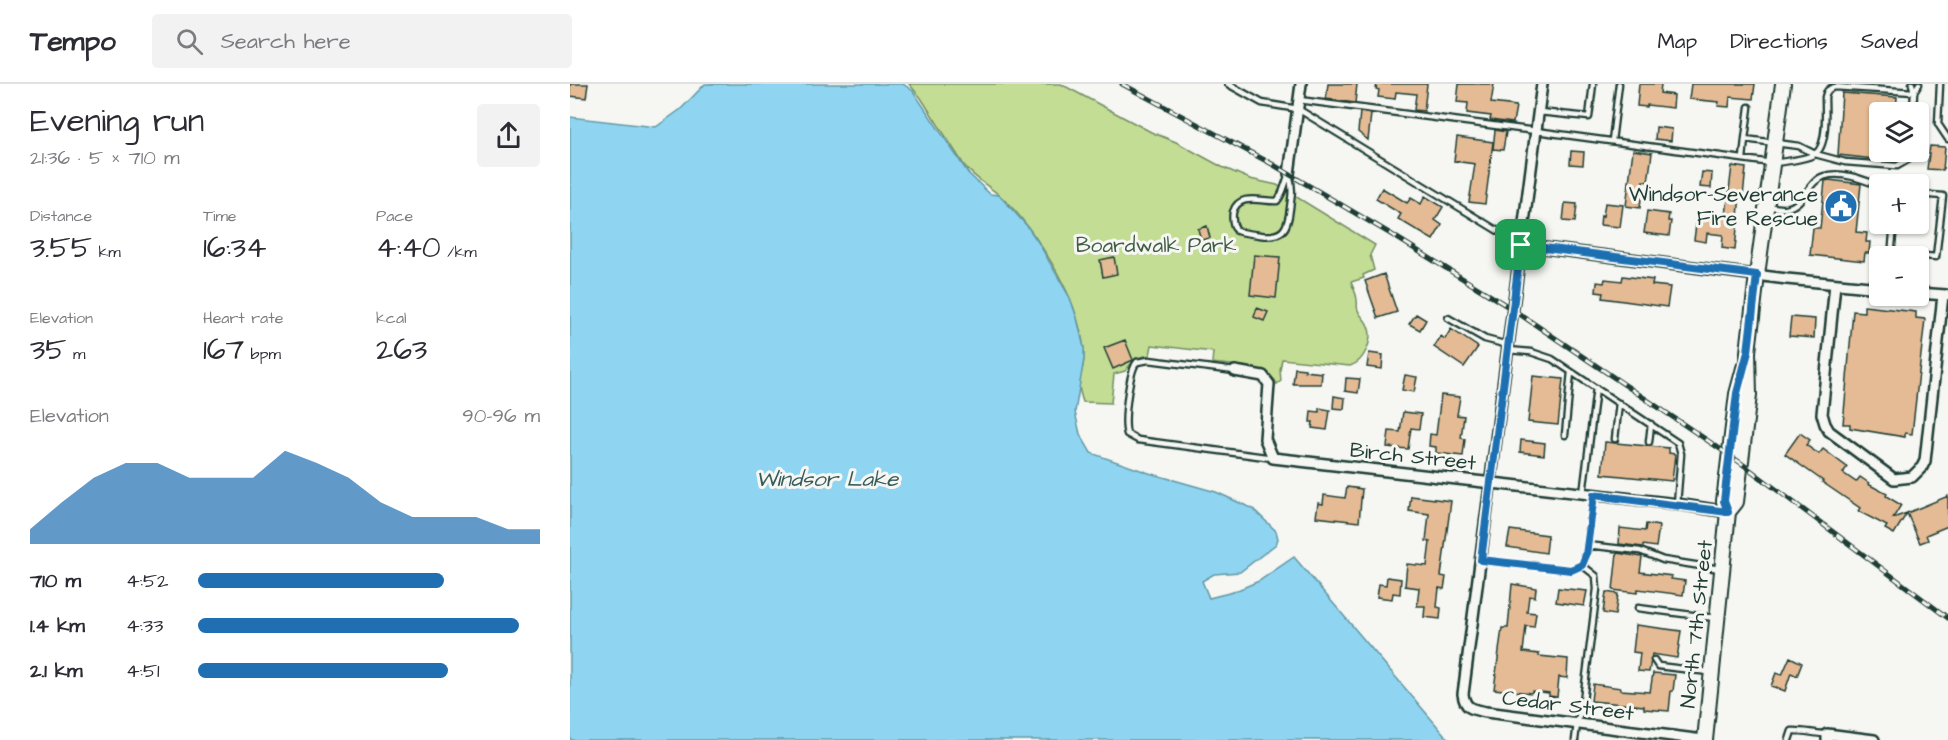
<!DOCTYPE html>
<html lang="en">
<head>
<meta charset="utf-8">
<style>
	:root { --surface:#fff; --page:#f2f2f3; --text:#2b2b33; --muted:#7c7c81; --line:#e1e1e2; --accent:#1f6fb2 }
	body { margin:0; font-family:"Architects Daughter",sans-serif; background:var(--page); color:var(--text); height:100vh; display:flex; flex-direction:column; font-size:22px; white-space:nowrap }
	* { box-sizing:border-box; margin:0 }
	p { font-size:20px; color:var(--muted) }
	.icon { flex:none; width:33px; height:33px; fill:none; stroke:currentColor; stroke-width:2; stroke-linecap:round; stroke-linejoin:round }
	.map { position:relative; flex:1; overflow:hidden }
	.panel { display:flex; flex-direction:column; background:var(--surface); width:570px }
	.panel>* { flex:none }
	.fabs { position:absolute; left:1299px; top:18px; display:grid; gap:12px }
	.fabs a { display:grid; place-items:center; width:60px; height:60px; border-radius:6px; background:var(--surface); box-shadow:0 2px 4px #0004; font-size:30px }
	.pin { position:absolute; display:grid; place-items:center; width:51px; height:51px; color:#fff; margin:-26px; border-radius:12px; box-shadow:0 3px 9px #0006 }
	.round { display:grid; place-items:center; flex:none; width:63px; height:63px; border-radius:6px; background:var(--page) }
	.summary { display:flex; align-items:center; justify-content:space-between; height:102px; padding:0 30px }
	h1 { font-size:33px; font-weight:600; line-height:45px }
	.stats { display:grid; grid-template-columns:repeat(3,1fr); gap:9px; height:102px; padding:6px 30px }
	.stats div { display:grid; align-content:center }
	.stats b { font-size:30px; font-weight:600 }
	.stats small { font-size:16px; font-weight:400 }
	.stats p { font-size:16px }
	.chart { height:168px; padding:12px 30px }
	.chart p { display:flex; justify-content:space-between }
	.chart svg { width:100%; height:108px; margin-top:6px; fill:var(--accent); opacity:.7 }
	ul { padding:0 30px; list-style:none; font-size:20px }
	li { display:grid; grid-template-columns:96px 72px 1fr; align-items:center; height:45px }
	li i { height:15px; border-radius:8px; background:var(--accent) }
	header { display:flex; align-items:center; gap:36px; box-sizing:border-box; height:84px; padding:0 30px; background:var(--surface); border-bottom:2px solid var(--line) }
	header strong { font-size:28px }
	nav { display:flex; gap:33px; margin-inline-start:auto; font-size:21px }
	.search { width:420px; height:54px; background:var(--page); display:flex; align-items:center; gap:15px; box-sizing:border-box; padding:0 21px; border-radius:6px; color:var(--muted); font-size:22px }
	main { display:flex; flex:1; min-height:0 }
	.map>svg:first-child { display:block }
	.green { fill:#c3dd94; stroke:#718d64; stroke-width:1.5 }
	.water { fill:#8fd5f1; stroke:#6298a5; stroke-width:1.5 }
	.building { fill:#e4bb94; stroke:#1f3d34; stroke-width:1.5 }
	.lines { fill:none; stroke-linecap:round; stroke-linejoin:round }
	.service-casing { stroke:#1f3d34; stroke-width:9 }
	.minor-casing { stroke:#1f3d34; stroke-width:14 }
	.secondary-casing { stroke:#1f3d34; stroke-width:18 }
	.service { stroke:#f6f6f2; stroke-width:4.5 }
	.minor { stroke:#f6f6f2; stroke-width:9 }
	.secondary { stroke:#f6f6f2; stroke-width:14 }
	.rail-casing { stroke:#1f3d34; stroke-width:5 }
	.rail { stroke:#f6f6f2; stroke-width:3; stroke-dasharray:9; stroke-linecap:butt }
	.route-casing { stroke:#fff; stroke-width:12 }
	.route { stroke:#1f6fb2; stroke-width:8 }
	.labels { text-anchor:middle; stroke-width:6; stroke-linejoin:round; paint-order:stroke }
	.poi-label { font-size:21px; fill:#1f3d34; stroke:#f6f6f2; text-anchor:end }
	.park-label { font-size:21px; fill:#405d47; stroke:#f6f6f2 }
	.street-label { font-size:21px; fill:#1f3d34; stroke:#f6f6f2 }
	.water-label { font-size:22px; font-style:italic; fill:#355b5a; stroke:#f6f6f2 }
</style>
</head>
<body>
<header>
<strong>Tempo</strong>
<div class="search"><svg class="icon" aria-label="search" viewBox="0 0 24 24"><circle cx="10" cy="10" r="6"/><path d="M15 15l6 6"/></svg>Search here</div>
<nav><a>Map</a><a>Directions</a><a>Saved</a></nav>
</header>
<main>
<section class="panel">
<div class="summary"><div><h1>Evening run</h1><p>21:36 · 5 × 710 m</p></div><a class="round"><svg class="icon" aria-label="share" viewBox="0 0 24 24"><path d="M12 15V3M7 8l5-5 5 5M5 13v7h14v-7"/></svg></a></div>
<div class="stats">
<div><p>Distance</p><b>3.55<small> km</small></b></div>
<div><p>Time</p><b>16:34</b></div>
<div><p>Pace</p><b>4:40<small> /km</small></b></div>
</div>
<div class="stats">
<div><p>Elevation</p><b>35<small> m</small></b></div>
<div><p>Heart rate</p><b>167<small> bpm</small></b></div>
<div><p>kcal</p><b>263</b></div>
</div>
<div class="chart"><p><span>Elevation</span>90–96 m</p>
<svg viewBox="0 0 160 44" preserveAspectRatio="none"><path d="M0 44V38L10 27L20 17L30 11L40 11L50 17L60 17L70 17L80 6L90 11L100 17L110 27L120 33L130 33L140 33L150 38L160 38V44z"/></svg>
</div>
<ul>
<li><b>710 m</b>4:52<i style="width:72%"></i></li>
<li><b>1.4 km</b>4:33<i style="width:94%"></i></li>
<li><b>2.1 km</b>4:51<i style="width:73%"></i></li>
</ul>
</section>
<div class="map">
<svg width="1378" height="656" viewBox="0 0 1378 656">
	<rect width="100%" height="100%" fill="#f6f6f2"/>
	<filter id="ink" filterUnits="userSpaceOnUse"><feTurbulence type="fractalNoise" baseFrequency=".0167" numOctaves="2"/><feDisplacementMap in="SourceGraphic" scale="12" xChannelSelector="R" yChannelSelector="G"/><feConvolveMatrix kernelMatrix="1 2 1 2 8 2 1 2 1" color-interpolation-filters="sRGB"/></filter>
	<g filter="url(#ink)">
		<path class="green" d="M339 0H491L581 48 606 58 652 83 680 95 707 101 805 161 800 171 804 186 793 191 794 194 781 198C783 204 787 210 787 217 788 221 786 222 788 226 790 232 796 236 798 242 804 256 794 278 780 282L712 275 710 286 711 297 707 300C699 280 661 282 642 279L643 268 582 261 580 271 566 274 555 287 544 290 541 319 513 318C511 312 509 306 509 300 510 291 514 283 514 273 515 261 511 249 508 238 499 201 458 135 429 111 417 101 404 94 394 81L351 14Z"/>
		<path class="water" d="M135 0H333L343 7 398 89 420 110 429 111 457 142 468 158 500 214 507 234 514 264V275L505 328 510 350 521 369 579 389 646 408 683 425 706 447 708 455 706 460 670 488 644 490 632 497 639 514 663 508 689 497 724 473 879 656H0V33L86 43 111 25Z"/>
		<path class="building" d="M0 0H18L16 14 0 12Z
			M758 0H787L785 19 756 15Z
			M807 0H857L854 27 844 26 846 10 826 8 825 15 808 13 809 6 806 5Z
			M889 0H924L921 19 946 22 943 39 920 36 921 32 897 29 898 19 887 18Z
			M1069 0H1091L1090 9 1104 11 1103 24 1077 21V23L1067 22Z
			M1121 0H1185L1183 15 1160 13 1159 23 1148 22 1149 18 1119 15Z
			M1272 9 1327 13 1326 28H1310V68H1323V77L1268 71Z
			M790 28 801 30 798 56 788 48Z
			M1086 43 1102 45 1101 57 1085 55Z
			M925 46 936 48 933 66 923 65Z
			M887 53 923 58 915 120 899 118 905 80 884 77Z
			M1360 62 1375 63 1373 86 1357 85Z
			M1063 66 1082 69 1078 98 1073 97 1070 124 1056 122Z
			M1001 67 1014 68 1013 81 1000 80Z
			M1162 82 1176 84 1173 112 1170 111 1165 166 1152 164 1153 151 1137 149 1136 158 1124 156 1127 133 1131 134 1132 128 1156 131Z
			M1132 88 1142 89 1141 104 1130 103Z
			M1259 96 1291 100 1286 148 1297 149 1296 158H1300L1299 169H1295L1294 177 1240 171 1243 144H1250L1255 97Z
			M812 104 837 119 841 114 851 120 855 112 873 123 865 136 872 141 863 156 828 135 831 130 806 115Z
			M995 119 1007 120 1005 138 993 137Z
			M1035 119 1053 121 1050 143 1030 141 1031 131 1033 132Z
			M1077 127 1099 130 1098 137H1101L1099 152 1074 149Z
			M637 142 640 154 631 156 628 145Z
			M684 171 710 173 706 214 680 211Z
			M544 173 547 190 533 193 530 176Z
			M814 190 827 228 808 234 795 197Z
			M1053 192 1083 196 1082 201 1100 203 1097 223 1032 214 1033 209 1026 208 1027 198 1034 199 1035 195 1052 197Z
			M1294 222 1346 228V234L1355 235 1342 350 1335 349V353L1280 344V340H1273L1283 227 1294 228Z
			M687 224 698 228 694 237 684 233Z
			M846 230 856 236 850 246 839 240Z
			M1221 233 1245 235 1244 254 1219 252Z
			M881 245 908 263 894 283 864 263 871 252 875 255Z
			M555 256 563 276 543 285 534 264Z
			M799 269 813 271 812 285 797 283Z
			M725 284 735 285V287L752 289 751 300H723Z
			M835 291 847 293 844 308 832 306Z
			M963 292 993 295 988 341 958 338Z
			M776 294 790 295 788 309 775 307Z
			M871 311 890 313 887 331 894 332 891 354 895 355 893 372 866 369V363L859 362 860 350 866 351Z
			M764 312 775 314 774 325 763 324Z
			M749 324 760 326 757 346 742 344 743 338H740L741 327 749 328Z
			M833 328 851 330 849 345 841 344 838 365 817 363 819 347 830 348Z
			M1230 349 1240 356 1236 361 1249 370 1253 365 1277 383 1273 389 1286 398 1290 393 1299 399 1298 400 1317 410 1316 412 1331 421 1323 434 1337 429 1324 450 1315 445 1317 442 1288 427 1290 424 1252 398 1253 397 1215 370Z
			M951 356 975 359 974 371 950 368Z
			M1035 358 1099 364V369L1105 370 1102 397 1032 390Z
			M777 403 792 405 789 438 746 433 748 419 753 420 754 411 775 414Z
			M841 412 881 417 871 492 876 493 874 505 869 504 867 523 871 524 870 535 854 533 855 522H847L849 504 835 502 837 480 857 482 860 458 856 457 859 430 839 427Z
			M1378 412V442L1356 451 1358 456 1350 459 1337 429Z
			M1076 440 1089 442 1086 463 1073 461V463L1049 460 1050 444 1075 447Z
			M940 446 978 451 976 469 937 463Z
			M1047 469 1072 473 1070 488 1102 492 1101 495 1115 497 1113 511 1068 505 1067 509 1043 506Z
			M817 493 831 495 830 510 823 509 822 515 807 513 809 500 816 501Z
			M942 500 966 504 965 513 959 512 957 528 966 529 964 543 956 542 953 568 969 570V572L998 575 997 594 989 593 987 613 979 612V609L962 607 961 609 924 605 932 544H938Z
			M988 504 1017 507 1014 522 986 518Z
			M1036 508 1048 510 1045 531 1033 529Z
			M1066 541 1111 547 1107 574 1082 570 1079 588 1068 587 1070 569 1063 568Z
			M1220 573 1232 579 1227 592 1221 589 1215 607 1201 602 1206 589 1212 591Z
			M1083 589 1105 591 1103 607H1101L1099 627 1074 625V622L1021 617 1023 600 1051 604 1050 606 1080 608Z"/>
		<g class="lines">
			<g class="service-casing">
				<path id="service" d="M658 0 692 19 728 25 951 161
					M1342 0 1344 8 1343 28
					M1370 0 1368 40 1378 55
					M1344 8 1349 0
					M729 16 966 47 1202 79C1212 78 1237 75 1245 70 1258 62 1255 26 1255 13 1256 7 1259 4 1265 3L1344 8
					M1179 23 1175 55 1229 62 1245 70 1275 78 1327 82 1339 75 1341 68
					M969 28 1019 33 1023 0
					M1042 57 1049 0
					M1173 75 1175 55
					M719 90C723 103 722 110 720 124 718 145 713 154 690 151 682 150 674 149 667 147 662 141 662 135 663 128 669 108 692 118 707 117 713 111 715 99 719 90Z
					M1198 122C1203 123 1211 125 1216 124 1235 121 1238 96 1255 92 1272 87 1294 96 1310 102
					M1322 169 1366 173 1373 112 1348 110
					M1321 172 1324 140
					M878 234 915 255 938 261
					M938 266 961 268 982 275 1108 359 1111 370 1107 420
					M665 287 579 276 567 278C559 287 553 338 557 350L568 356 703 374
					M995 351 1001 288
					M1045 355 1049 319
					M1079 358 1081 340
					M1013 410 1026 304
					M1017 461 1070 467 1093 476 1150 485
					M911 476 1001 486 1012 481 1016 471 1024 411
					M1068 524 1145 534
					M1084 576 1088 582 1139 588
					M1005 656 1007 640 1013 617 1027 505 1026 492 1012 481
					M1219 656 1222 647C1232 646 1246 650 1257 650"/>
			</g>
			<g class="minor-casing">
				<path id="minor" d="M972 0 893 610C895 625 902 625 916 628L1133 656
					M719 90 731 0
					M951 161 1217 195 1310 204
					M1265 200 1252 330 1255 340 1259 347 1324 395 1342 393 1352 383 1355 377 1373 211
					M1348 209 1376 211
					M665 287 693 292 699 300 695 355 703 374 1107 420 1158 428
					M1257 656V650L1304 656"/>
			</g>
			<g class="secondary-casing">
				<path id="secondary" d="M1158 428 1166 418 1179 311 1178 268 1187 191 1213 0
					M1135 656 1158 428 1154 417 1167 310 1174 284"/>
			</g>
			<use href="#service" class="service"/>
			<use href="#minor" class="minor"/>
			<use href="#secondary" class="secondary"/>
			<g class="rail-casing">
				<path id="rail" d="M552 0 702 80 819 149 942 225 1171 379 1378 534"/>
			</g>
			<use href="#rail" class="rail"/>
		</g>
	</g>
	<g class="lines" filter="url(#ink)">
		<g class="route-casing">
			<path id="route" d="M951 161 1187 191 1178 268 1167 309 1154 417 1158 428 1024 411 1016 471 1012 481 1001 486 911 476Z"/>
		</g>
		<use href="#route" class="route"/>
	</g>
	<defs>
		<g id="civic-disc" transform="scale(1.725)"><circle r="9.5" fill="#1f6fb2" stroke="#f6f6f2"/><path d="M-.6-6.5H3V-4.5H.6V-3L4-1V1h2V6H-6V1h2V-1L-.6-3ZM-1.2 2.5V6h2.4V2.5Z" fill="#fff"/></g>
	</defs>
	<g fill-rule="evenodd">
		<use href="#civic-disc" x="1271" y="122"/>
	</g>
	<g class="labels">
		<g class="poi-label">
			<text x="1248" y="117">Windsor-Severance<tspan x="1248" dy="24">Fire Rescue</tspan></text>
		</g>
		<g class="park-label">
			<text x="586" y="168">Boardwalk Park</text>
		</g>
		<g class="street-label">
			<text transform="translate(843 372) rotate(6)" y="7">Birch Street</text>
			<text transform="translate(1126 540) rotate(-84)" y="7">North 7th Street</text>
			<text transform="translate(998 621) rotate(7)" y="7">Cedar Street</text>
		</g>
		<g class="water-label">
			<text x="257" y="402">Windsor Lake</text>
		</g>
	</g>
</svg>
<div class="fabs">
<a><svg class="icon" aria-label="layers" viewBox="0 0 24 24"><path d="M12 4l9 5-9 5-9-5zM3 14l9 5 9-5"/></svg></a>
<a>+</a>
<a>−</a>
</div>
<div class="pin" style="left:951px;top:161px;background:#1e9e55"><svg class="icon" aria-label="arrive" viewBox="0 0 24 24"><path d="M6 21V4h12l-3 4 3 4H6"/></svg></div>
</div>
</main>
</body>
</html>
